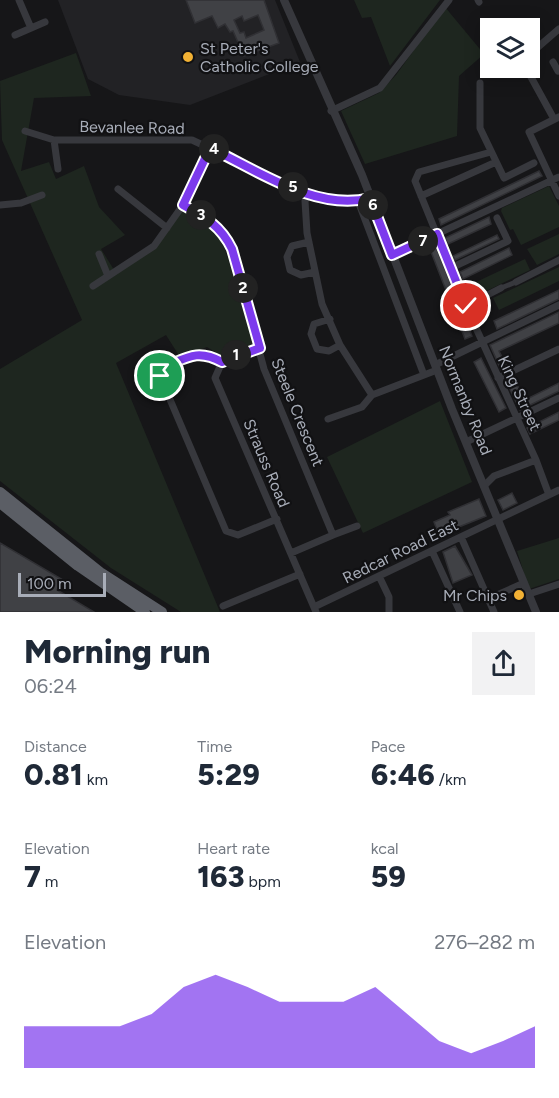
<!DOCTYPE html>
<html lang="en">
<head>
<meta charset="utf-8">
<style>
	:root { --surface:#fff; --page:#f2f2f3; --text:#1f2937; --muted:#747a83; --accent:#7c3aed }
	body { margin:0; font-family:Figtree,sans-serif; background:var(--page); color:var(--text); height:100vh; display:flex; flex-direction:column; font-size:22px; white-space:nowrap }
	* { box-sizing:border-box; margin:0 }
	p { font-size:20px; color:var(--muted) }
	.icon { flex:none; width:33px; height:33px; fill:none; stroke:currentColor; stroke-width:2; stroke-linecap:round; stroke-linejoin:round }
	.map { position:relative; height:612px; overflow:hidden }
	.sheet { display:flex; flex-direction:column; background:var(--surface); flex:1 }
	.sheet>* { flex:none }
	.tools { position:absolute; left:480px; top:18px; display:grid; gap:12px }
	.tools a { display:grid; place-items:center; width:60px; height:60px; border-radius:0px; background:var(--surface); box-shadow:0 3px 15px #0003; font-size:30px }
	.scale { position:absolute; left:18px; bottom:15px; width:88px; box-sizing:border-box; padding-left:6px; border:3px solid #a8adb8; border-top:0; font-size:16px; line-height:21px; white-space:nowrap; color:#a8adb8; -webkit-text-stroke:4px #111113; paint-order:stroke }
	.pin { position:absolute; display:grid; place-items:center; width:51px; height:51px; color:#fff; margin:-26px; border:3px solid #fff; border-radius:50%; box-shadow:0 2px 6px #0007 }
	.km { position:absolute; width:30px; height:30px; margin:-15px; border-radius:50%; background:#222; color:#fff; font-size:16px; line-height:30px; text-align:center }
	.round { display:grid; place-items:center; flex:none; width:63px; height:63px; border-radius:0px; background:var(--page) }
	.headline { display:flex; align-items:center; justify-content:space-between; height:102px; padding:0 24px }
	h1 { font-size:33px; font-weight:800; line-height:45px }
	.metrics { display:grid; grid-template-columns:repeat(3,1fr); gap:9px; height:102px; padding:6px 24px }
	.metrics div { display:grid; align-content:center }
	.metrics b { font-size:30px; font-weight:800 }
	.metrics small { font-size:16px; font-weight:400 }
	.metrics p { font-size:16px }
	.chart { height:168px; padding:12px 24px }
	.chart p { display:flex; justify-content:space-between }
	.chart svg { width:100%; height:108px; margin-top:6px; fill:var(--accent); opacity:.7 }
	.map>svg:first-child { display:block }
	.built { fill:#222225 }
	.green { fill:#1e261f }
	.building { fill:#404145; stroke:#303034; stroke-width:1.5; fill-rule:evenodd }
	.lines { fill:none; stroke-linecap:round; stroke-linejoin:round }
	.pedestrian { stroke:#37383d; stroke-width:5 }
	.minor { stroke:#37383d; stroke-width:7 }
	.tertiary { stroke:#37383d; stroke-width:8 }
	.trunk { stroke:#5b5e65; stroke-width:10 }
	.route-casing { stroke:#fff; stroke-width:12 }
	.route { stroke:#7c3aed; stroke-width:8 }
	.poi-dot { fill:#f2b134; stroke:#111113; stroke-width:2 }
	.labels { text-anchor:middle; stroke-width:4.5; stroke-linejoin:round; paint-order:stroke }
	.poi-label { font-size:16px; fill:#a8adb8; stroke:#111113; text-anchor:start }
	.street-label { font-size:16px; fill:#a8adb8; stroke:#111113 }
</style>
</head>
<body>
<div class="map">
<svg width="559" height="612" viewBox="0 0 559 612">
	<rect width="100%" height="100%" fill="#161618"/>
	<path class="built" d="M58 0H275L300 62 190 105 119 95 88 79Z"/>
	<path class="green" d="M354 0H440L390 66 371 17 362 18Z
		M445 7 484 54 459 76 457 136 365 164 341 111 379 93 396 75Z
		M76 53 91 96 34 98 21 171 49 162 56 179 84 166 99 207 125 235 101 249 116 273 157 245 182 207 210 225 224 247 256 343 222 356 207 347 180 357 166 335 116 363 220 612H181L111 568 0 481V369L82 320 2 140 0 81Z
		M549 186 559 206V227L521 245 513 229 510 230 501 211 502 208Z
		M559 234V254L537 265 527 249Z
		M525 259 530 270 480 294 474 283Z
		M559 267V281L499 310 493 298Z
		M440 401 472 482 363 533 327 457Z
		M559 538V579L529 589 517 551Z"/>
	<path class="building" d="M186 0H264L279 43 244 56 233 31 230 32 225 24 218 28 212 16 195 23ZM258 15 264 30 246 38 244 32 240 33 234 20 242 16 244 21Z
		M539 171 542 176 441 225 439 219Z
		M489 217 491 224 448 244 445 238Z
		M497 235 499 239 455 260 453 256Z
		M434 242 472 336 465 339 428 244Z
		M509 248 512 255 463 279 460 272Z
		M559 290V299L497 329 494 321Z
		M559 312V323L499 351 507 367 501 370 490 345Z
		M481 358 506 408 499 412 474 362Z
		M513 377 525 400 559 383V391L520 410 506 381Z
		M559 412V420L530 434 527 428Z
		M512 493 517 503 503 510 498 500Z
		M479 499 486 516 439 535 434 522 450 515 448 512Z
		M0 543 63 580 57 590 94 612H0Z
		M455 546 472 575 453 583 443 552Z"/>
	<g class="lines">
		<path class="pedestrian" d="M501 288 516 282"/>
		<path class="minor" d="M19 0 31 28
			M478 0 479 2
			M15 35 45 22
			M530 54 559 29
			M553 62 558 71
			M526 68 554 119
			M480 83V128L504 178 534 163
			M331 111 380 88 449 0
			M559 117 529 132 559 196
			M25 131 54 140H192L308 194 358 201 370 198
			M54 140 58 169
			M491 152 419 172 415 181 466 306 536 460 549 495
			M118 189 167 228
			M308 194 305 201 307 233 322 304 340 345 372 395
			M421 196 496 162
			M358 201 424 375
			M0 205 21 203 42 195
			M183 205 218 226 232 249 264 369 333 535 291 553
			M309 242 292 246 287 257 290 270 301 275 315 272
			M99 254 108 276
			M392 255 559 177
			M451 268 508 241 497 218
			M516 282 559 260
			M93 286 154 246 183 205 210 148
			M466 306 501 288
			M330 319 314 324 311 334 317 349 329 351 340 345
			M260 348 222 362 215 378 316 612
			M222 362C198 349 188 356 164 367L160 376 226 531 238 535 277 519
			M435 365 559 305
			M498 378 559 349
			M328 419 362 407 372 395 437 370
			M466 442 559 398
			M484 486 494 476 536 460
			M333 535 357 526
			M461 537 494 612
			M432 551 460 612
			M379 576 389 597V612
			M529 594 559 584
			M488 599 524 583
			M223 606 300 574
			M314 607 559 490"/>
		<path class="tertiary" d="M284 0 362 175 452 409 536 612"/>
		<path class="trunk" d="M0 492 100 572 162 612
			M0 503 78 566 145 612"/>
	</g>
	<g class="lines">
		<g class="route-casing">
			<path id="route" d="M160 376 164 367C188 357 198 349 222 362L260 348 232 249C221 226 205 217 183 205L210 148C257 170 316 212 370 198L392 255 437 234 466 306"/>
		</g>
		<use href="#route" class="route"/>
	</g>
	<g class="poi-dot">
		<circle cx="188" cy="57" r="6"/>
		<circle cx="519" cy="595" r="6"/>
	</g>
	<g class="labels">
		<g class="poi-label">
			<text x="200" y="54">St Peter's<tspan x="200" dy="18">Catholic College</tspan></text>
			<text x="507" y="601" text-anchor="end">Mr Chips</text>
		</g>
		<g class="street-label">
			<text transform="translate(132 127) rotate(1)" y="6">Bevanlee Road</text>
			<text transform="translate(520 393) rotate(65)" y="6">King Street</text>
			<text transform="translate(466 400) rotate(68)" y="6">Normanby Road</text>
			<text transform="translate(298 412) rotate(68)" y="6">Steele Crescent</text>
			<text transform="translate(267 463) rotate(67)" y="6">Strauss Road</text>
			<text transform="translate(400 551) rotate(-26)" y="6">Redcar Road East</text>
		</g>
	</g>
</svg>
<div class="tools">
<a><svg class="icon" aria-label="layers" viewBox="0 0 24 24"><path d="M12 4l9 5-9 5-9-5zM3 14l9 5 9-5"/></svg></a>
</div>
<div class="scale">100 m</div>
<div class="pin" style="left:160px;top:376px;background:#1e9e55"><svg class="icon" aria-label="arrive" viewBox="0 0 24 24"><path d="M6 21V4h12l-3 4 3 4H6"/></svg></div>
<div class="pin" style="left:466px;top:306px;background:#d93025"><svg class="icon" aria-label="check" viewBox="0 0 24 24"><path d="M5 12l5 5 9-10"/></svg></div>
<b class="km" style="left:236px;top:355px">1</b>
<b class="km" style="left:243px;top:288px">2</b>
<b class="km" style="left:201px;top:215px">3</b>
<b class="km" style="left:214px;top:149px">4</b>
<b class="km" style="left:293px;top:187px">5</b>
<b class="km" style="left:373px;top:205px">6</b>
<b class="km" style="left:423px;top:241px">7</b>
</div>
<section class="sheet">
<div class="headline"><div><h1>Morning run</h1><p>06:24</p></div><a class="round"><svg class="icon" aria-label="share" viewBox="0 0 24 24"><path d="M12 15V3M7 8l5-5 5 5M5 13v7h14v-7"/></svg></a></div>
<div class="metrics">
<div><p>Distance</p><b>0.81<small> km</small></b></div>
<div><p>Time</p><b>5:29</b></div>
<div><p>Pace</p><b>6:46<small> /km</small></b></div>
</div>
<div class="metrics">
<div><p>Elevation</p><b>7<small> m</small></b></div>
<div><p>Heart rate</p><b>163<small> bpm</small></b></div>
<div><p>kcal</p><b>59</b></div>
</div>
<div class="chart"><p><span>Elevation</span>276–282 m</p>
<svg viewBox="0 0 160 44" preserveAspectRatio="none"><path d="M0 44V27L10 27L20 27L30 27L40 22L50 11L60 6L70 11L80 17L90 17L100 17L110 11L120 22L130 33L140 38L150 33L160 27V44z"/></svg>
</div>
</section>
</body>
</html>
